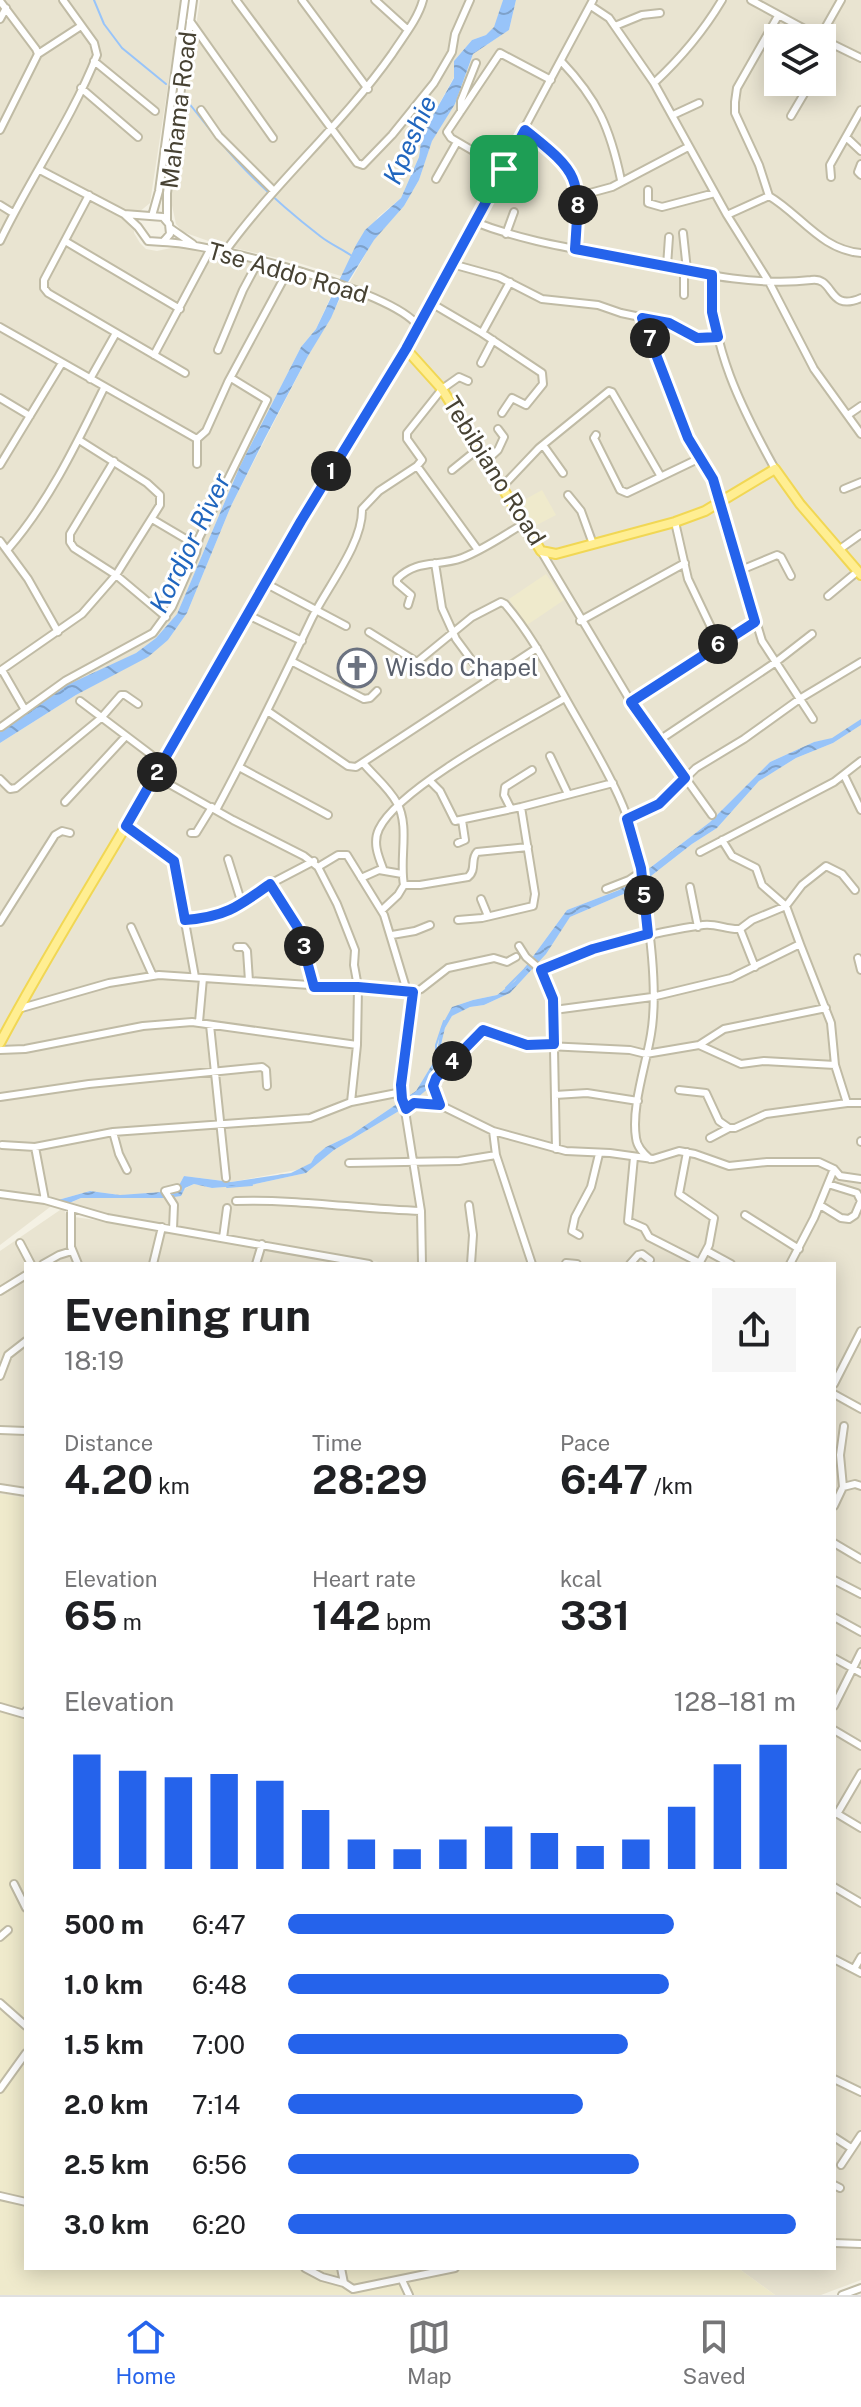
<!DOCTYPE html>
<html lang="en">
<head>
<meta charset="utf-8">
<style>
	:root { --surface:#fff; --page:#f6f6f6; --text:#202124; --muted:#757577; --line:#e0e0e0; --accent:#2563eb }
	body { margin:0; font-family:"Public Sans",sans-serif; background:var(--page); color:var(--text); height:100vh; display:flex; flex-direction:column; font-size:30px; white-space:nowrap }
	* { box-sizing:border-box; margin:0 }
	p { font-size:26px; color:var(--muted) }
	.icon { flex:none; width:44px; height:44px; fill:none; stroke:currentColor; stroke-width:2; stroke-linecap:round; stroke-linejoin:round }
	.map { position:relative; flex:1; overflow:hidden }
	.drawer { position:absolute; left:24px; top:1262px; width:812px; height:1008px; display:flex; flex-direction:column; background:var(--surface); border-radius:0px; box-shadow:0 4px 20px #0003 }
	.drawer>* { flex:none }
	.tools { position:absolute; left:764px; top:24px; display:grid; gap:16px }
	.tools a { display:grid; place-items:center; width:72px; height:72px; border-radius:0px; background:var(--surface); box-shadow:0 4px 20px #0003; font-size:40px }
	.pin { position:absolute; display:grid; place-items:center; width:68px; height:68px; color:#fff; margin:-34px; border-radius:16px; box-shadow:0 4px 12px #0006 }
	.km { position:absolute; width:40px; height:40px; margin:-20px; border-radius:50%; background:#222; color:#fff; font-size:22px; line-height:40px; text-align:center }
	.round { display:grid; place-items:center; flex:none; width:84px; height:84px; border-radius:0px; background:var(--page) }
	.summary { display:flex; align-items:center; justify-content:space-between; height:136px; padding:0 40px }
	h1 { font-size:44px; font-weight:700; line-height:60px }
	.figures { display:grid; grid-template-columns:repeat(3,1fr); gap:12px; height:136px; padding:8px 40px }
	.figures div { display:grid; align-content:center }
	.figures b { font-size:40px; font-weight:700 }
	.figures small { font-size:22px; font-weight:400 }
	.figures p { font-size:22px }
	.chart { height:224px; padding:16px 40px }
	.chart p { display:flex; justify-content:space-between }
	.chart svg { width:100%; height:144px; margin-top:8px; stroke:var(--accent); stroke-width:6 }
	ul { padding:0 40px; list-style:none; font-size:26px }
	li { display:grid; grid-template-columns:128px 96px 1fr; align-items:center; height:60px }
	li i { height:20px; border-radius:10px; background:var(--accent) }
	.menu { display:flex; justify-content:space-around; align-items:center; height:112px; border-top:2px solid var(--line); background:var(--surface); font-size:22px; color:var(--muted) }
	.menu a { display:grid; justify-items:center; gap:4px }
	.menu .active { color:var(--accent) }
	.map>svg:first-child { display:block }
	.residential { fill:#e9e4d1; fill-rule:evenodd }
	.education { fill:#efeacc }
	.water { fill:url(#water-waves) }
	.lines { fill:none; stroke-linecap:round; stroke-linejoin:round }
	.stream { stroke:#98c4f9; stroke-width:2 }
	.minor-casing { stroke:#c0bba5; stroke-width:10 }
	.major-casing { stroke:#f1d754; stroke-width:12 }
	.minor { stroke:#fff; stroke-width:6 }
	.major { stroke:#ffee92; stroke-width:8 }
	.route-casing { stroke:#fff; stroke-width:16 }
	.route { stroke:#2563eb; stroke-width:10 }
	.labels { text-anchor:middle; stroke-width:6; stroke-linejoin:round; paint-order:stroke }
	.street-label { font-size:24px; fill:#474233; stroke:#fff }
	.worship-label { font-size:24px; fill:#5b616d; stroke:#fff; text-anchor:start }
	.water-label { font-size:26px; font-style:italic; fill:#2066bf; stroke:#fff }
</style>
</head>
<body>
<div class="map">
<svg width="861" height="2295" viewBox="0 0 861 2295">
	<defs>
		<pattern id="water-waves" width="16" height="10" patternUnits="userSpaceOnUse" patternTransform="scale(2)"><rect width="16" height="10" fill="#98c4f9"/><path d="M0 5q4-4 8 0t8 0" fill="none" stroke="#7ea1ca"/></pattern>
	</defs>
	<rect width="100%" height="100%" fill="#f4f1e4"/>
	<path class="residential" d="M0 0H181L150 203 138 213 135 221 134 233 140 243 146 249 157 251 185 245 337 283 316 329 301 347 240 466 177 614 156 638 136 653 36 705 0 730Z
		M200 0H503L495 27 486 35 472 40 454 61V77L422 135 419 157 401 198 378 217 341 276 295 262 217 244 183 232 176 224 170 196Z
		M516 0H861V719L832 739 814 742 770 762 710 822 638 877 619 890 567 910 515 981 497 995 473 1000 452 1007 437 1046 436 1058 416 1091 351 1135 326 1147 315 1156 311 1163 302 1169 231 1182 184 1176 176 1191 164 1193 120 1195 90 1191 58 1200 48 1196 0 1191V743L76 695 128 667 168 640 187 613 231 506 308 356 374 239 404 206 419 180 432 140 455 104 473 54 509 30ZM778 38H822V82H778Z
		M861 725V1406L834 1391V1264H390L108 1214 68 1204 81 1198H167L194 1184 212 1188 251 1185 306 1173 334 1150 409 1105 440 1066V1049L445 1028 452 1016 470 1007 484 1005 510 993 570 917 633 890 692 844 717 828 759 781 796 758 833 743Z
		M0 1196 54 1204 0 1245Z
		M63 1208 67 1216 160 1229 345 1264H26V1498L0 1494V1251Z
		M834 1397 861 1412V2280L821 2295H775L738 2268H834Z"/>
	<path class="education" d="M542 490 556 515 531 528 517 504Z
		M546 574 564 600 527 625 509 599Z
		M0 1494 26 1498V2268H738L775 2295H0Z"/>
	<path class="water" d="M503 0H516L509 30 473 54 455 104 432 141 419 180 404 206 374 240 343 290 331 318 308 356 265 438 231 506 187 613 168 640 148 657 76 695 0 743V730L67 685 136 653 156 638 177 614 240 466 301 347 316 329 356 245 365 230 401 198 419 157 422 135 454 78V61L472 40 486 35 494 27Z
		M861 719V725L833 743 796 758 759 781 717 828 692 844 633 890 570 917 546 954 510 993 484 1005 470 1007 452 1016 445 1028 440 1049V1066L431 1086 409 1105 334 1150 306 1173 251 1185 212 1188 194 1184 185 1188 181 1196 167 1198H81L67 1204 58 1200 90 1191 120 1195 176 1191 184 1176 231 1182 291 1173 311 1163 315 1156 326 1147 351 1135 416 1091 436 1058 441 1027 452 1007 473 1000 497 995 515 981 567 910 619 890 638 877 710 822 770 762 814 742 832 738Z"/>
	<g class="lines">
		<path class="stream" d="M94 0 104 24 122 48 166 84
			M188 102 215 136
			M219 140C248 176 284 208 320 236 330 244 342 249 352 256
			M506 988 527 967
			M436 1053V1045L444 1021
			M227 1187 252 1185"/>
		<g class="minor-casing">
			<path id="minor" d="M236 0 357 163 363 165 392 135 434 83 452 52 455 34 470 0
				M302 0 368 89
				M375 0 408 30
				M751 0 821 38
				M0 1 36 49 38 54 0 130
				M591 6 609 18 654 83 727 215 769 282 814 369 861 434
				M778 16 737 88 735 102V113L759 165 769 196C800 214 821 250 861 253
				M0 19 6 8
				M190 21 273 138
				M615 26 642 15 660 13
				M820 37 841 0
				M822 39 861 58
				M38 54 81 26
				M94 61 155 111
				M561 61C598 100 610 128 621 180
				M822 62 832 44
				M654 83C682 57 703 32 722 0
				M81 88 138 137
				M201 110 219 136 274 191
				M461 111V101L476 63
				M673 115 699 103
				M791 116 811 82
				M525 130C582 175 580 178 575 249
				M846 137 861 151
				M861 164 858 172 861 175
				M504 169 451 138 447 132 500 53 551 80
				M40 170 124 214 138 227 148 241 163 242 170 234 169 224 163 217 124 214
				M831 177 830 165 861 110
				M436 179 457 142
				M648 190V203L662 207 715 193
				M89 195 44 280V288L48 293 185 373
				M579 196 612 187 688 147
				M0 205 13 213
				M727 215 769 196
				M152 216 159 191 185 0
				M167 220V193L193 0
				M475 222C525 242 577 249 629 259 689 271 751 287 811 280 835 276 827 313 861 298
				M170 228 193 244
				M683 233 687 270
				M506 234 514 212
				M0 241C30 178 71 121 97 55L94 43 63 0
				M65 241 180 309
				M163 242C209 243 393 290 418 326
				M224 253C275 182 342 125 392 54 403 37 418 19 423 0
				M452 264 499 277 542 299 598 305 621 313 669 323 697 338 718 337
				M667 266 669 237
				M712 275C708 343 743 411 775 469
				M684 295V270
				M431 303 482 333 542 373 543 384 526 405 512 398 502 413
				M642 318 688 438 713 479 762 641 813 719
				M0 327 197 439
				M482 333 510 282
				M406 349 593 0
				M218 350 243 290 258 262
				M154 355 210 250
				M481 363 493 340
				M90 379 116 333
				M0 398 30 416
				M848 415 861 406
				M596 435 594 438 620 490 627 493 700 458
				M543 445 563 473
				M114 461 70 534V542L74 548 116 575 166 617
				M486 461 498 450 504 437 498 429
				M197 464V439L206 431 228 382 289 269
				M0 465 62 363
				M417 466 422 460 407 439V433L442 389 459 377 468 381
				M452 470 478 449
				M502 487 539 448 609 391 612 392 660 475
				M844 489 861 482
				M568 495 581 511 593 544
				M152 519 196 545
				M675 522 688 579 719 644
				M0 541 28 579 58 632
				M8 549C49 502 77 443 104 388
				M840 549 861 534
				M541 551 631 702 712 815
				M435 563 442 608 456 639 487 681
				M741 570 777 555 781 557 791 576
				M265 583 346 626
				M828 596 858 571
				M408 605 411 595 397 583V579C417 559 437 567 462 558 483 550 503 536 523 524
				M248 615 302 641
				M580 621 685 563
				M369 632 417 662 472 617 501 602 505 604C532 635 551 673 571 708 600 759 634 812 641 872L629 880 606 889
				M293 662 364 699 370 698 377 691
				M2 670 25 710
				M0 671 82 614 116 575 160 505V495L147 483 79 440
				M80 701 162 763
				M631 702 755 622
				M269 712 348 766 356 767 537 648
				M1 727 65 681 153 633 172 607 196 553 199 538 267 400 231 378
				M658 741 776 662 812 634
				M550 756 568 794
				M364 764C374 776 389 788 397 803 410 826 399 859 404 885
				M239 767 328 815
				M844 775 861 810
				M155 776 233 820 304 856 318 867 338 855H347L384 915 407 991
				M0 779 10 789 16 788 101 718 121 695H125L138 704
				M430 781 440 791 455 821 521 807 613 783
				M65 802 126 736
				M511 809 504 795 505 787 532 770
				M216 810C250 747 281 683 312 618 328 586 363 543 362 509L379 491 417 466 478 550
				M627 819 659 804 696 768 744 739 801 698 861 662
				M126 826 174 861 195 977
				M191 833H196L212 807
				M722 840 732 856 756 868 762 885 786 906 800 944
				M458 843 465 840 462 820
				M700 852 834 782 861 761
				M228 859 242 904 270 884 298 928 314 987
				M318 867 337 904 355 950 354 965 358 987 357 1045 351 1102
				M384 871C379 858 372 843 379 829 399 787 522 723 565 698
				M641 872C648 919 659 987 651 1034 646 1065 631 1107 636 1138 637 1147 643 1153 650 1159
				M361 878 379 870 402 874
				M270 884 314 861
				M690 887 698 927
				M481 899 488 916
				M382 910 398 895 404 885H420L468 877C477 870 470 859 477 852L528 847
				M185 920 217 916 242 904
				M458 920 482 918 533 906 535 894 521 807
				M0 922 55 835 62 831 70 833
				M131 927 153 976
				M740 929 755 967
				M392 935 415 931 430 925
				M519 946 526 957 541 970 553 999 556 1149
				M237 947H244L247 951 249 981
				M858 958 861 970
				M541 970C594 948 647 933 703 925 716 923 727 930 740 929L752 920 786 906 802 885 826 866 842 874 855 890
				M826 1008 724 1029 699 1045 741 1064 764 1061 835 1065
				M18 1009 109 983 159 975 413 992 421 989 448 968 494 958 507 962 516 957
				M554 1010 652 997 731 978 800 944 831 1023 835 1065 847 1103H861
				M199 1022 203 978
				M210 1025 226 1178
				M0 1050 25 1049 143 1026 192 1022 357 1045
				M679 1090 706 1093 719 1121 729 1128H735L766 1114 847 1103
				M402 1092 421 1211 422 1264
				M555 1095 587 1093 638 1101
				M0 1097 89 1084 262 1067 266 1070 267 1086
				M440 1105 433 1086 436 1078 483 1030 527 1045 630 1050 646 1054 699 1045
				M406 1109 414 1103 440 1105 493 1131 566 1151 610 1153 653 1159 679 1151 695 1154 729 1166 767 1162H819L834 1169 840 1176 861 1179
				M493 1131 496 1155 532 1264
				M113 1132 119 1154 127 1170
				M710 1138 729 1128
				M861 1141V1142
				M2 1145 35 1147 113 1132 310 1118 351 1102 402 1092 413 992
				M35 1147 45 1200
				M687 1152 679 1194 714 1218 709 1245 699 1264
				M634 1157 628 1221 644 1228 649 1237 700 1263
				M349 1163 459 1161 496 1155
				M0 1194 45 1200 107 1218 369 1264
				M236 1201C298 1199 359 1209 421 1211
				M469 1205 473 1235 471 1264
				M820 1205 841 1218 849 1219 855 1215 861 1201 857 1193 828 1184
				M71 1209V1247L78 1264
				M745 1215 799 1249
				M173 1229 174 1205 165 1191 177 1188
				M579 1235 572 1231 575 1217 591 1187 599 1154
				M223 1238 227 1208
				M20 1243 31 1264
				M707 1251 731 1264
				M566 1263 577 1264
				M43 1264 59 1255 72 1251
				M153 1264 162 1227
				M256 1264 262 1244
				M630 1264 638 1255 642 1254 650 1260
				M790 1264 814 1218 834 1169
				M0 1291 26 1275
				M0 1376 8 1355 26 1341
				M834 1384 861 1331
				M834 1394 861 1409
				M0 1430 26 1431
				M843 1487 855 1484 861 1486
				M0 1488 26 1492
				M834 1506 843 1487 840 1455 844 1426
				M834 1543 861 1559
				M834 1580 861 1594
				M834 1617 861 1632
				M834 1658 861 1673
				M834 1706 861 1652
				M0 1707 24 1714 26 1711
				M834 1730 861 1746
				M836 1813 861 1828
				M837 1814 861 1773
				M14 1884 26 1908
				M834 1887 861 1903
				M0 1937 8 1930
				M834 1959 861 1973
				M854 1969 861 1957
				M0 2003 26 2026
				M834 2079 861 2092
				M0 2089 26 2053
				M834 2137 851 2148
				M841 2165 861 2135
				M834 2185 840 2188
				M0 2196 26 2202
				M834 2243 861 2244
				M305 2268 322 2277 344 2283
				M341 2268 344 2283 353 2289 455 2268
				M402 2280 409 2295
				M842 2295 861 2288"/>
		</g>
		<g class="major-casing">
			<path id="major" d="M0 1043C48 952 104 866 155 776 237 633 320 490 406 349L442 389 541 551 556 554 675 522 705 511 775 469 800 504 861 575"/>
		</g>
		<use href="#minor" class="minor"/>
		<use href="#major" class="major"/>
	</g>
	<g class="lines">
		<g class="route-casing">
			<path id="route" d="M525 130C582 175 580 178 575 249L712 275V312L718 337 697 338 669 323 642 318 688 438 713 479 755 622 631 702 685 778 659 804 627 819 641 868 648 934 593 949 541 970 553 999 554 1044 527 1045 483 1030 436 1078 433 1086 440 1105 414 1103 406 1109 402 1099 401 1085 413 992 358 987H314L298 928 270 884C238 907 225 917 185 920L174 861 126 826 301 521 406 349Z"/>
		</g>
		<use href="#route" class="route"/>
	</g>
	<defs>
		<g id="church-ring" transform="scale(2)"><circle r="9.5" fill="#fff" stroke="#6b7280" stroke-width="1.5"/><path d="M-1.2-6h2.4v3.5h3.3v2.4h-3.3V6h-2.4V-.1h-3.3v-2.4h3.3Z" fill="#6b7280"/></g>
	</defs>
	<g fill-rule="evenodd">
		<use href="#church-ring" x="357" y="668"/>
	</g>
	<g class="labels">
		<g class="street-label">
			<text transform="translate(179 110) rotate(-83)" y="8">Mahama Road</text>
			<text transform="translate(288 273) rotate(16)" y="8">Tse Addo Road</text>
			<text transform="translate(494 471) rotate(58)" y="8">Tebibiano Road</text>
		</g>
		<g class="worship-label">
			<text x="385" y="676">Wisdo Chapel</text>
		</g>
		<g class="water-label">
			<text transform="translate(410 140) rotate(-66)" y="9">Kpeshie</text>
			<text transform="translate(190 543) rotate(-64)" y="9">Kordjor River</text>
		</g>
	</g>
</svg>
<div class="tools">
<a><svg class="icon" aria-label="layers" viewBox="0 0 24 24"><path d="M12 4l9 5-9 5-9-5zM3 14l9 5 9-5"/></svg></a>
</div>
<div class="pin" style="left:504px;top:169px;background:#1e9e55"><svg class="icon" aria-label="arrive" viewBox="0 0 24 24"><path d="M6 21V4h12l-3 4 3 4H6"/></svg></div>
<b class="km" style="left:331px;top:471px">1</b>
<b class="km" style="left:157px;top:772px">2</b>
<b class="km" style="left:304px;top:946px">3</b>
<b class="km" style="left:452px;top:1061px">4</b>
<b class="km" style="left:644px;top:895px">5</b>
<b class="km" style="left:718px;top:644px">6</b>
<b class="km" style="left:650px;top:338px">7</b>
<b class="km" style="left:578px;top:205px">8</b>
<section class="drawer">
<div class="summary"><div><h1>Evening run</h1><p>18:19</p></div><a class="round"><svg class="icon" aria-label="share" viewBox="0 0 24 24"><path d="M12 15V3M7 8l5-5 5 5M5 13v7h14v-7"/></svg></a></div>
<div class="figures">
<div><p>Distance</p><b>4.20<small> km</small></b></div>
<div><p>Time</p><b>28:29</b></div>
<div><p>Pace</p><b>6:47<small> /km</small></b></div>
</div>
<div class="figures">
<div><p>Elevation</p><b>65<small> m</small></b></div>
<div><p>Heart rate</p><b>142<small> bpm</small></b></div>
<div><p>kcal</p><b>331</b></div>
</div>
<div class="chart"><p><span>Elevation</span>128–181 m</p>
<svg viewBox="0 0 160 44" preserveAspectRatio="none"><path d="M5 44V9M15 44V14M25 44V16M35 44V15M45 44V17M55 44V26M65 44V35M75 44V38M85 44V35M95 44V31M105 44V33M115 44V37M125 44V35M135 44V25M145 44V12M155 44V6"/></svg>
</div>
<ul>
<li><b>500 m</b>6:47<i style="width:76%"></i></li>
<li><b>1.0 km</b>6:48<i style="width:75%"></i></li>
<li><b>1.5 km</b>7:00<i style="width:67%"></i></li>
<li><b>2.0 km</b>7:14<i style="width:58%"></i></li>
<li><b>2.5 km</b>6:56<i style="width:69%"></i></li>
<li><b>3.0 km</b>6:20<i style="width:100%"></i></li>
</ul>
</section>
</div>
<nav class="menu">
<a class="active"><svg class="icon" aria-label="home" viewBox="0 0 24 24"><path d="M3 11l9-7 9 7M6 9v11h12V9"/></svg>Home</a>
<a><svg class="icon" aria-label="map" viewBox="0 0 24 24"><path d="M3 6l6-2 6 2 6-2v14l-6 2-6-2-6 2zM9 4v14M15 6v14"/></svg>Map</a>
<a><svg class="icon" aria-label="saved" viewBox="0 0 24 24"><path d="M7 4h10v16l-5-4-5 4z"/></svg>Saved</a>
</nav>
</body>
</html>
